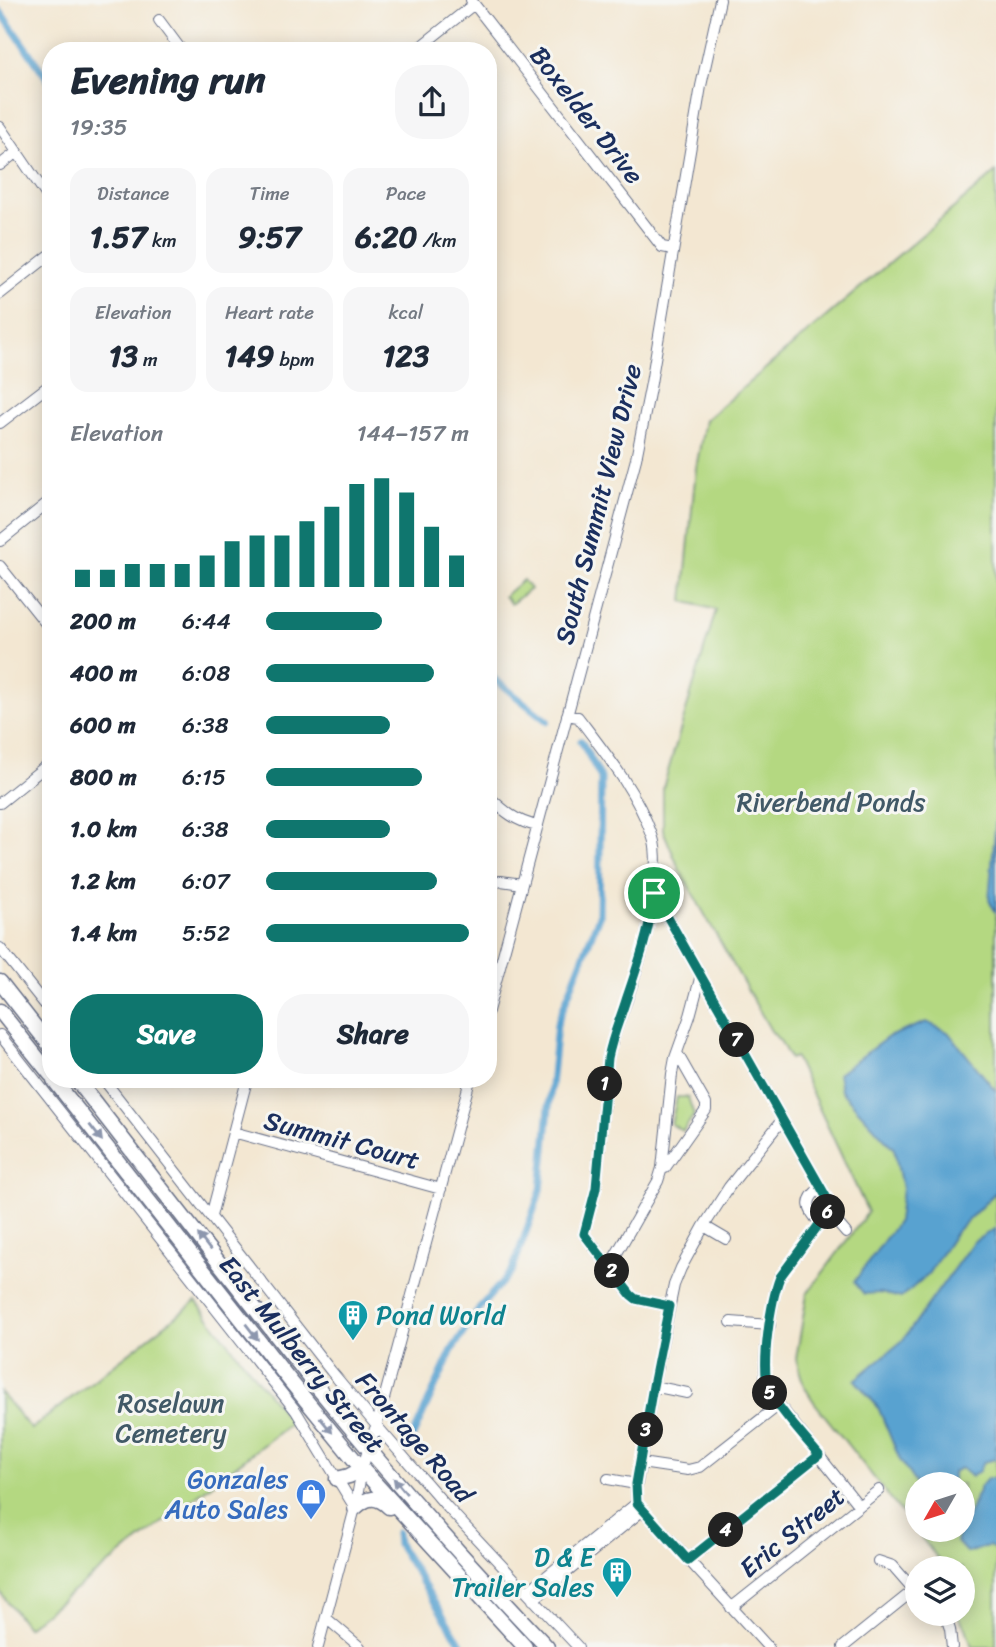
<!DOCTYPE html>
<html lang="en">
<head>
<meta charset="utf-8">
<style>
	:root { --surface:#fff; --page:#f6f6f7; --text:#1f2937; --muted:#747a83; --accent:#0f766e }
	body { margin:0; font-family:Sriracha,sans-serif; background:var(--page); color:var(--text); height:100vh; display:flex; flex-direction:column; font-size:26px; white-space:nowrap }
	* { box-sizing:border-box; margin:0 }
	p { font-size:23px; color:var(--muted) }
	.icon { flex:none; width:38px; height:38px; fill:none; stroke:currentColor; stroke-width:2; stroke-linecap:round; stroke-linejoin:round }
	.map { position:relative; flex:1; overflow:hidden }
	.panel { position:absolute; left:42px; top:42px; width:455px; height:1046px; display:flex; flex-direction:column; background:var(--surface); border-radius:28px; box-shadow:0 4px 18px #0003 }
	.panel>* { flex:none }
	.needle { width:46px; rotate:231deg }
	.tools { position:absolute; left:905px; top:1472px; display:grid; gap:14px }
	.tools a { display:grid; place-items:center; width:70px; height:70px; border-radius:50%; background:var(--surface); box-shadow:0 4px 18px #0003; font-size:35px }
	.pin { position:absolute; display:grid; place-items:center; width:60px; height:60px; color:#fff; margin:-30px; border:4px solid #fff; border-radius:50%; box-shadow:0 2px 7px #0007 }
	.km { position:absolute; width:35px; height:35px; margin:-18px; border-radius:50%; background:#222; color:#fff; font-size:19px; line-height:35px; text-align:center }
	.round { display:grid; place-items:center; flex:none; width:74px; height:74px; border-radius:28px; background:var(--page) }
	.headline { display:flex; align-items:center; justify-content:space-between; height:119px; padding:0 28px }
	h1 { font-size:38px; font-weight:700; line-height:52px }
	.figures { display:grid; grid-template-columns:repeat(3,1fr); gap:10px; height:119px; padding:7px 28px }
	.figures div { display:grid; align-content:center; border-radius:18px; background:var(--page); text-align:center }
	.figures b { font-size:30px; font-weight:700 }
	.figures small { font-size:19px; font-weight:400 }
	.figures p { font-size:19px }
	.chart { height:196px; padding:14px 28px }
	.chart p { display:flex; justify-content:space-between }
	.chart svg { width:100%; height:126px; margin-top:7px; stroke:var(--accent); stroke-width:6 }
	.cta { display:flex; gap:14px; margin-top:auto; padding:14px 28px }
	.cta a { flex:1; height:80px; border-radius:28px; background:var(--accent); color:#fff; font-size:28px; font-weight:700; line-height:80px; text-align:center }
	.cta a+a { background:var(--page); color:var(--text) }
	ul { padding:0 28px; list-style:none; font-size:23px }
	li { display:grid; grid-template-columns:112px 84px 1fr; align-items:center; height:52px }
	li i { height:18px; border-radius:9px; background:var(--accent) }
	.map>svg:first-child { display:block }
	.green { fill:#b4d881; stroke:#688470; stroke-width:2; fill-rule:evenodd }
	.water { fill:#58a2d0; stroke:#3a6897; stroke-width:2 }
	.lines { fill:none; stroke-linecap:round; stroke-linejoin:round }
	.canal { stroke:#58a2d0; stroke-width:7 }
	.minor-casing { stroke:#676f87; stroke-width:12 }
	.highway-casing { stroke:#676f87; stroke-width:17 }
	.minor { stroke:#fff; stroke-width:10 }
	.highway { stroke:#fff; stroke-width:14 }
	.oneway { fill:#8d97ae }
	.route-casing { stroke:#fff; stroke-width:14 }
	.route { stroke:#0f766e; stroke-width:9 }
	.labels { text-anchor:middle; stroke-width:6; stroke-linejoin:round; paint-order:stroke }
	.street-label { font-size:26px; fill:#1b2f5e; stroke:#f6f6f2 }
	.park-label { font-size:26px; fill:#415967; stroke:#f6f6f2 }
	.culture-label { font-size:26px; fill:#0d838f; stroke:#f6f6f2; text-anchor:start }
	.shop-label { font-size:26px; fill:#366cbe; stroke:#f6f6f2; text-anchor:end }
</style>
</head>
<body>
<div class="map">
<svg width="996" height="1647" viewBox="0 0 996 1647">
	<rect width="100%" height="100%" fill="#f6f6f2"/>
	<filter id="ink" filterUnits="userSpaceOnUse"><feTurbulence type="fractalNoise" baseFrequency=".0143" numOctaves="2"/><feDisplacementMap in="SourceGraphic" scale="14" xChannelSelector="R" yChannelSelector="G"/><feConvolveMatrix kernelMatrix="1 2 1 2 8 2 1 2 1" color-interpolation-filters="sRGB"/></filter>
	<filter id="wash" filterUnits="userSpaceOnUse"><feTurbulence type="fractalNoise" baseFrequency=".00686" numOctaves="4" result="noise"/><feDisplacementMap in="SourceGraphic" scale="28" xChannelSelector="R" yChannelSelector="G"/><feGaussianBlur stdDeviation="1.57" result="paint"/><feColorMatrix in="noise" values="0 0 0 0 0 0 0 0 0 0 0 0 0 0 0 0 0 1.4 0 .05"/><feComposite in="paint" operator="in"/></filter>
	<g filter="url(#wash)">
		<rect width="100%" height="100%" fill="#f3e7d2"/>
		<path class="green" d="M996 172V1647H972L966 1628 956 1614H962V1568H932L939 1560 814 1402 804 1386 796 1359 807 1294 868 1212 795 1057 790 1059 781 1042 771 1031 680 871 663 830V788L716 610 683 601 696 468 705 420ZM917 1484H962V1530H917Z
			M523 580 530 589 511 604 504 596Z
			M677 1097H688L694 1115 683 1131 671 1124Z
			M196 1301 291 1423 27 1627 0 1592V1392L31 1429Z"/>
		<path class="water" d="M996 816V913L989 900Z
			M926 1022 948 1032 996 1091V1192L956 1232 928 1274 901 1298 881 1293 864 1294 854 1282 898 1221 902 1188 894 1149 841 1091 838 1074 888 1037Z
			M996 1228V1459L983 1462 979 1471 971 1477 961 1468 953 1472V1484H917V1486L900 1460 878 1407 855 1380 902 1341 973 1242Z
			M996 1477V1550L989 1546 967 1553 956 1541 981 1486 987 1479Z"/>
		<g class="lines">
			<path class="canal" d="M0 11 51 84
				M488 674 547 721
				M407 1449 452 1350 481 1306 512 1271 541 1190 557 1024 599 916 601 778 581 741
				M397 1533 398 1544 463 1647"/>
		</g>
	</g>
	<g filter="url(#ink)">
		<g class="lines">
			<g class="minor-casing">
				<path id="minor" d="M471 0 662 247 673 249
					M159 20 182 51
					M415 51 474 4
					M0 127 51 202
					M0 165 17 152
					M0 294 51 254
					M0 423 51 384
					M0 541 51 500
					M0 566 51 630
					M567 715 578 717C606 754 636 791 652 835 657 848 656 863 655 877 653 920 640 961 626 1002 619 1021 612 1038 608 1058L596 1188 584 1234 631 1295 636 1299 669 1306
					M488 796C504 811 516 822 538 826
					M0 803 51 762
					M488 882 501 881 522 884
					M654 893 832 1207 780 1277C772 1296 762 1361 766 1381 769 1390 774 1397 779 1405L859 1506
					M0 948 51 1012
					M488 1011 636 459 651 383 701 86 720 0
					M0 1035 296 1411 355 1508
					M104 1080 331 1371 376 1425 448 1508 578 1647
					M233 1132 441 1189
					M665 1168 706 1110V1104L677 1053
					M828 1212 846 1233
					M211 1216 247 1080
					M820 1223C808 1211 803 1199 821 1188
					M704 1226 726 1239
					M609 1267 658 1181 662 1168 672 1074 675 1058 690 1016 701 975
					M731 1322 770 1325
					M653 1386 687 1393
					M641 1463 688 1470 700 1467 779 1405
					M608 1479 636 1484
					M688 1560 819 1455
					M878 1561 893 1566 914 1590
					M527 1592 637 1503
					M533 1600 643 1510
					M731 1608 879 1490
					M945 1614 950 1629 952 1647
					M326 1618 360 1647
					M318 1647 355 1508 362 1469 381 1410 470 1080
					M768 1647 643 1510 637 1503 636 1489 653 1386 674 1285 681 1268 704 1226 729 1187 782 1120
					M843 1647 914 1590H917"/>
			</g>
			<g class="highway-casing">
				<path id="highway" d="M0 982 51 1047
					M0 1011 51 1075
					M54 1080 291 1382 362 1469 525 1647
					M77 1080C157 1183 237 1287 319 1389 391 1478 468 1564 547 1647
					M337 1479 349 1476 362 1469
					M355 1508C367 1497 376 1495 389 1507"/>
			</g>
			<use href="#minor" class="minor"/>
			<use href="#highway" class="highway"/>
		</g>
		<defs><path id="oneway-solid" d="M-6-.8H1V-3.2L6.5 0L1 3.2V.8H-6Z" transform="scale(1.75)"/></defs>
		<g class="oneway">
			<use href="#oneway-solid" transform="translate(96 1133) rotate(52)"/>
			<use href="#oneway-solid" transform="translate(204 1242) rotate(-128)"/>
			<use href="#oneway-solid" transform="translate(252 1332) rotate(52)"/>
			<use href="#oneway-solid" transform="translate(326 1425) rotate(51)"/>
			<use href="#oneway-solid" transform="translate(400 1486) rotate(-130)"/>
		</g>
	</g>
	<g class="lines" filter="url(#ink)">
		<g class="route-casing">
			<path id="route" d="M654 893 832 1207 780 1277C771 1300 760 1367 769 1390 777 1408 805 1438 819 1455L688 1560 637 1503 636 1484 653 1386 669 1306 636 1299 631 1295 584 1234 596 1188 608 1058C612 1037 620 1019 626 1000 638 965 650 930 654 893Z"/>
		</g>
		<use href="#route" class="route"/>
	</g>
	<defs>
		<g id="building-pin" transform="scale(1.575)"><path d="M0 17L-7.5 6A9.5 9.5 0 1 1 7.5 6Z" fill="#0f9aa8" stroke="#f6f6f2"/><path d="M-4-6H4V6H1V3H-1V6H-4ZM-2.5-4.3h1.7v1.8h-1.7ZM.8-4.3h1.7v1.8H.8ZM-2.5-1h1.7V.8h-1.7ZM.8-1h1.7V.8H.8Z" fill="#fff"/></g>
		<g id="shop-pin" transform="scale(1.575)"><path d="M0 17L-7.5 6A9.5 9.5 0 1 1 7.5 6Z" fill="#3f7fe0" stroke="#f6f6f2"/><path d="M-5-2.5h2.3a2.7 3.5 0 0 1 5.4 0H5L5.5 6h-11ZM-1.5-2.5h3a1.5 2.3 0 0 0-3 0Z" fill="#fff"/></g>
	</defs>
	<g fill-rule="evenodd">
		<use href="#building-pin" x="353" y="1315"/>
		<use href="#shop-pin" x="311" y="1494"/>
		<use href="#building-pin" x="617" y="1572"/>
	</g>
	<g class="labels">
		<g class="street-label">
			<text transform="translate(587 115) rotate(52)" y="9">Boxelder Drive</text>
			<text transform="translate(598 504) rotate(-76)" y="9">South Summit View Drive</text>
			<text transform="translate(342 1140) rotate(15)" y="9">Summit Court</text>
			<text transform="translate(302 1354) rotate(51)" y="9">East Mulberry Street</text>
			<text transform="translate(415 1437) rotate(49)" y="9">Frontage Road</text>
			<text transform="translate(792 1532) rotate(-39)" y="9">Eric Street</text>
		</g>
		<g class="park-label">
			<text x="831" y="811">Riverbend Ponds</text>
			<text x="171" y="1412">Roselawn<tspan x="171" dy="30">Cemetery</tspan></text>
		</g>
		<g class="culture-label">
			<text x="376" y="1324">Pond World</text>
			<text x="594" y="1566" text-anchor="end">D &amp; E<tspan x="594" dy="30">Trailer Sales</tspan></text>
		</g>
		<g class="shop-label">
			<text x="288" y="1488">Gonzales<tspan x="288" dy="30">Auto Sales</tspan></text>
		</g>
	</g>
</svg>
<div class="tools">
<a><svg class="needle" viewBox="-14 -14 28 28"><path d="M0-13l5 13h-10z" fill="#e53935"/><path d="M0 13l5-13h-10z" fill="#747a83"/></svg></a>
<a><svg class="icon" aria-label="layers" viewBox="0 0 24 24"><path d="M12 4l9 5-9 5-9-5zM3 14l9 5 9-5"/></svg></a>
</div>
<div class="pin" style="left:654px;top:893px;background:#1e9e55"><svg class="icon" aria-label="arrive" viewBox="0 0 24 24"><path d="M6 21V4h12l-3 4 3 4H6"/></svg></div>
<b class="km" style="left:605px;top:1084px">1</b>
<b class="km" style="left:612px;top:1271px">2</b>
<b class="km" style="left:646px;top:1430px">3</b>
<b class="km" style="left:726px;top:1530px">4</b>
<b class="km" style="left:770px;top:1393px">5</b>
<b class="km" style="left:828px;top:1212px">6</b>
<b class="km" style="left:737px;top:1040px">7</b>
<section class="panel">
<div class="headline"><div><h1>Evening run</h1><p>19:35</p></div><a class="round"><svg class="icon" aria-label="share" viewBox="0 0 24 24"><path d="M12 15V3M7 8l5-5 5 5M5 13v7h14v-7"/></svg></a></div>
<div class="figures">
<div><p>Distance</p><b>1.57<small> km</small></b></div>
<div><p>Time</p><b>9:57</b></div>
<div><p>Pace</p><b>6:20<small> /km</small></b></div>
</div>
<div class="figures">
<div><p>Elevation</p><b>13<small> m</small></b></div>
<div><p>Heart rate</p><b>149<small> bpm</small></b></div>
<div><p>kcal</p><b>123</b></div>
</div>
<div class="chart"><p><span>Elevation</span>144–157 m</p>
<svg viewBox="0 0 160 44" preserveAspectRatio="none"><path d="M5 44V38M15 44V38M25 44V36M35 44V36M45 44V36M55 44V33M65 44V28M75 44V26M85 44V26M95 44V21M105 44V16M115 44V8M125 44V6M135 44V11M145 44V23M155 44V33"/></svg>
</div>
<ul>
<li><b>200 m</b>6:44<i style="width:57%"></i></li>
<li><b>400 m</b>6:08<i style="width:83%"></i></li>
<li><b>600 m</b>6:38<i style="width:61%"></i></li>
<li><b>800 m</b>6:15<i style="width:77%"></i></li>
<li><b>1.0 km</b>6:38<i style="width:61%"></i></li>
<li><b>1.2 km</b>6:07<i style="width:84%"></i></li>
<li><b>1.4 km</b>5:52<i style="width:100%"></i></li>
</ul>
<div class="cta"><a>Save</a><a>Share</a></div>
</section>
</div>
</body>
</html>
